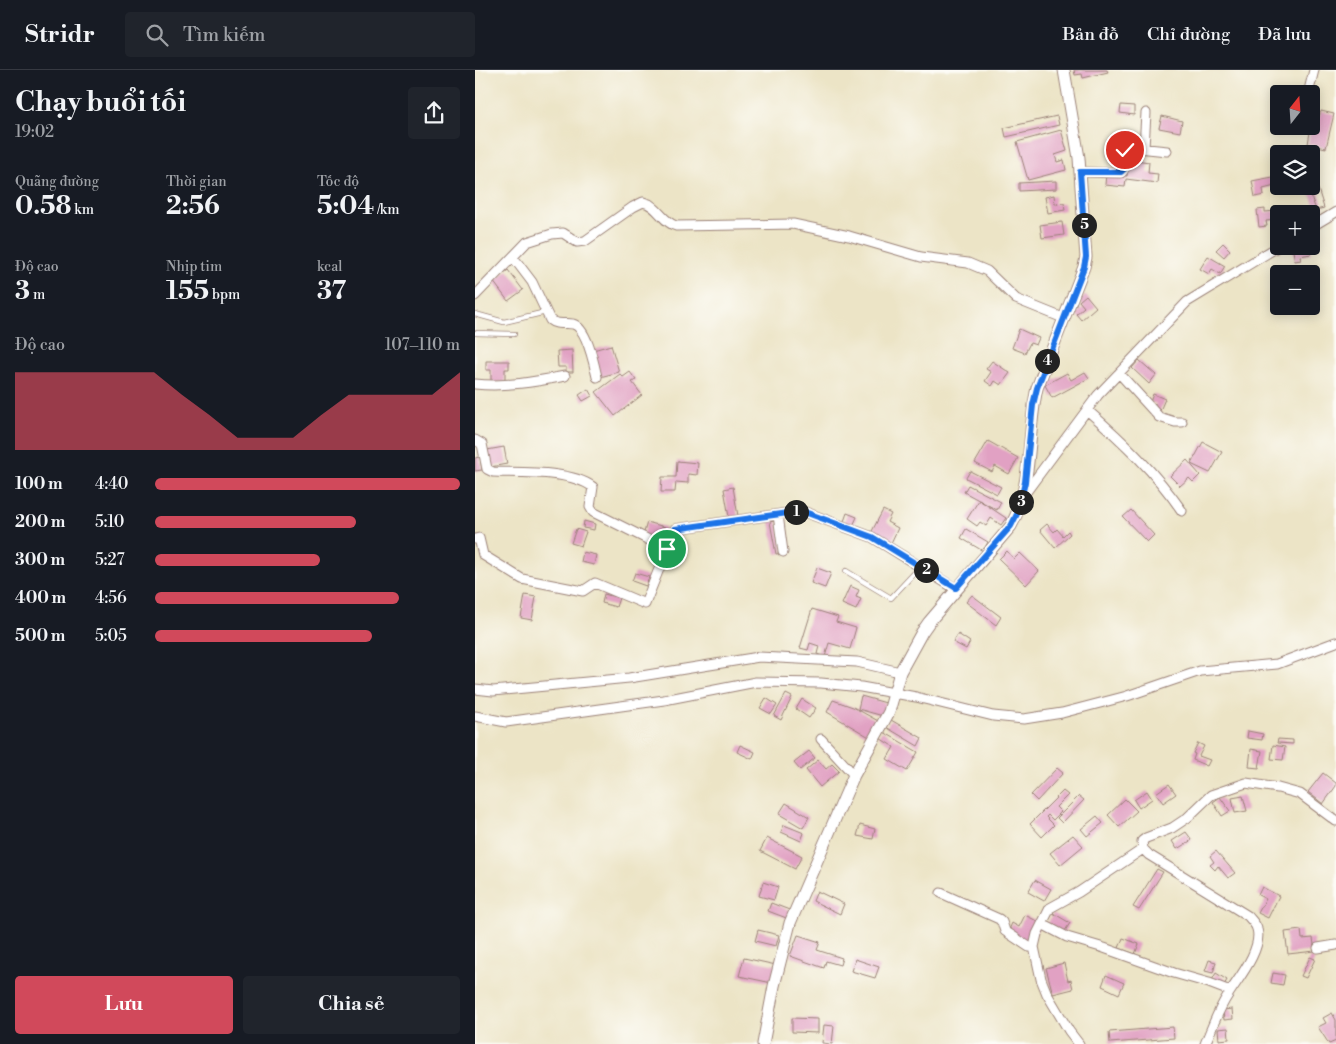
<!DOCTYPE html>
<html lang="vi">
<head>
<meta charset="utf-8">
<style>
	:root { --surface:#171b24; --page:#20242c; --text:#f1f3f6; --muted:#9ea1a6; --line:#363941; --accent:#d1495b }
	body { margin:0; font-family:"Libre Bodoni",serif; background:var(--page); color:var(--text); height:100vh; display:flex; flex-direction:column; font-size:19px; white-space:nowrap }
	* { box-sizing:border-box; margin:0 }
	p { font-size:16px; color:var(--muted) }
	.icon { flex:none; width:28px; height:28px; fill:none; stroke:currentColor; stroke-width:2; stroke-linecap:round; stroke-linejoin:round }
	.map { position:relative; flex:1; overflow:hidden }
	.sheet { display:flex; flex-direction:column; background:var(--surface); width:475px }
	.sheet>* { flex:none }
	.needle { width:32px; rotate:17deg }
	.buttons { position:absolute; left:795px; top:15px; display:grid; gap:10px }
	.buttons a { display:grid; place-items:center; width:50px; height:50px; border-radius:5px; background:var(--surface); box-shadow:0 2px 12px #0003; font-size:25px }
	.pin { position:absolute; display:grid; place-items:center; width:42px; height:42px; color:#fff; margin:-21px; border:2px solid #fff; border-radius:50%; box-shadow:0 1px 5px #0007 }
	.km { position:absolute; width:25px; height:25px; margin:-12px; border-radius:50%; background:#222; color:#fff; font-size:14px; line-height:25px; text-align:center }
	.round { display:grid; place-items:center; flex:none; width:52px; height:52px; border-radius:5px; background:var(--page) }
	.overview { display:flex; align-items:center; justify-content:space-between; height:85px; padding:0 15px }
	h1 { font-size:28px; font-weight:700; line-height:38px }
	.stats { display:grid; grid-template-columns:repeat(3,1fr); gap:8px; height:85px; padding:5px 15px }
	.stats div { display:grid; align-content:center }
	.stats b { font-size:25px; font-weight:700 }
	.stats small { font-size:14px; font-weight:400 }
	.stats p { font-size:14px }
	.chart { height:140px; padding:10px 15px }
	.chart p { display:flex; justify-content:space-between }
	.chart svg { width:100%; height:90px; margin-top:5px; fill:var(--accent); opacity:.7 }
	.action { display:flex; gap:10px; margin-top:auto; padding:10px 15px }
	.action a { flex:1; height:58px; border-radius:5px; background:var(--accent); color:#fff; font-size:20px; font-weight:700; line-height:58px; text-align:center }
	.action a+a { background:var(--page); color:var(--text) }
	ul { padding:0 15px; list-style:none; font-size:16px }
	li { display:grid; grid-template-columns:80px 60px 1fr; align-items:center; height:38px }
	li i { height:12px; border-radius:6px; background:var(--accent) }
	header { display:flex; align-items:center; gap:30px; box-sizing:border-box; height:70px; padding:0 25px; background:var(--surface); border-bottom:1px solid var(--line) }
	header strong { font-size:24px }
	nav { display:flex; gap:28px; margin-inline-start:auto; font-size:18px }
	.search { width:350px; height:45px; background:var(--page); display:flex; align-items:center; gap:12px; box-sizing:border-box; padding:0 18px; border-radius:5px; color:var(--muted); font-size:19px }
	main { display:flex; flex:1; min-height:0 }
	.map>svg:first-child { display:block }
	.building { fill:#e1a1c3 }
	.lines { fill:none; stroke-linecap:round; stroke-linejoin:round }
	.service-casing { stroke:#9b8278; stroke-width:6 }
	.minor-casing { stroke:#9b8278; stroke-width:11 }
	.tertiary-casing { stroke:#9b8278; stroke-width:13 }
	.service { stroke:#fff; stroke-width:4.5 }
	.minor { stroke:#fff; stroke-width:9 }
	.tertiary { stroke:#fff; stroke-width:11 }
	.route-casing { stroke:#fff; stroke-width:10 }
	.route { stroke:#1a73e8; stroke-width:6 }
</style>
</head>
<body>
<header>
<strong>Stridr</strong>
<div class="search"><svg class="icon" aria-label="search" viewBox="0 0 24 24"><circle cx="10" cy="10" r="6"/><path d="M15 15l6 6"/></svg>Tìm kiếm</div>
<nav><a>Bản đồ</a><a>Chỉ đường</a><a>Đã lưu</a></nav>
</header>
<main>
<section class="sheet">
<div class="overview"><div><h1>Chạy buổi tối</h1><p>19:02</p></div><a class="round"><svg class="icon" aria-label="share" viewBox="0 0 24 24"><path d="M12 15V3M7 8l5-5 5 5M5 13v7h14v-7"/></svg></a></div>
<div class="stats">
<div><p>Quãng đường</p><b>0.58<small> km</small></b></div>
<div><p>Thời gian</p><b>2:56</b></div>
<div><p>Tốc độ</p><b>5:04<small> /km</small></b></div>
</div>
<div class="stats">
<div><p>Độ cao</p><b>3<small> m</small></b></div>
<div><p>Nhịp tim</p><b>155<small> bpm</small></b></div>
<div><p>kcal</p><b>37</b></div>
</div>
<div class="chart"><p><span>Độ cao</span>107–110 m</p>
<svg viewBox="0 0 160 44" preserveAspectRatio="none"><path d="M0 44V6L10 6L20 6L30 6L40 6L50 6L60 17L70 27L80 38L90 38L100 38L110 27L120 17L130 17L140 17L150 17L160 6V44z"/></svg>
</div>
<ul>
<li><b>100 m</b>4:40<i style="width:100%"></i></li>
<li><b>200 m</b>5:10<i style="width:66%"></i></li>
<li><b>300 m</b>5:27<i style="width:54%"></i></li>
<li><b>400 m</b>4:56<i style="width:80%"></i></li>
<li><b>500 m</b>5:05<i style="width:71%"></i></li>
</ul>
<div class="action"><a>Lưu</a><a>Chia sẻ</a></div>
</section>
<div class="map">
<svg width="861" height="974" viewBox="0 0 861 974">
	<rect width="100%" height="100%" fill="#fdfcf7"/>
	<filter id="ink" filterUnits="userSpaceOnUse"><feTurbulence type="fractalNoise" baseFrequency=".02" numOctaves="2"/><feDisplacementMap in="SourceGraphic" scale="10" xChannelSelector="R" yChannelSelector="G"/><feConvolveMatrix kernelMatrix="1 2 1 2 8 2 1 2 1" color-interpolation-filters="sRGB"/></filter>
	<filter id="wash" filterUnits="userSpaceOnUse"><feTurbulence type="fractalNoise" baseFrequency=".0096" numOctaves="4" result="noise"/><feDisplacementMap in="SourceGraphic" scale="20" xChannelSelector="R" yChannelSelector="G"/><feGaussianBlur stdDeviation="1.12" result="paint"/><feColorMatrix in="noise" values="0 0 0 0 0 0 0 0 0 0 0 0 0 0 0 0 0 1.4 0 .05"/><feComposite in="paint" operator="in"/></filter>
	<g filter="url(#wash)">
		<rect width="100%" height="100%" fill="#ece4c6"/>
		<g id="blocks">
			<path class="building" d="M599 0H632L633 2 608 8 607 4 600 5Z
				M646 35 659 36V45L645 43Z
				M846 41 859 44 851 78 833 74 836 56V46L844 47Z
				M582 46 584 55 531 67 529 58Z
				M687 46 707 51 705 62 684 58Z
				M586 60 592 81 580 85 582 92 589 90 591 100 553 110 542 72Z
				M654 89 674 92 673 103 683 104 682 113 651 109 650 117 630 115 631 104 652 106Z
				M798 107 800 116 788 119 789 125 780 127 777 111Z
				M581 111V119L544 121V113Z
				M843 119 849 138 841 140 834 121Z
				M579 125 580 134 589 133 590 140 573 143 570 127Z
				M790 139V142L801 141 802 150 791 151 792 156 784 157 782 140Z
				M587 152 589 165 567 168 565 155Z
				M748 173 755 180 749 187 741 180Z
				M817 176H835L836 184 825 186 826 190 820 191Z
				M733 186 750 196 745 204 737 199 734 204 725 199Z
				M33 200 48 220 33 231 18 211Z
				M611 225 621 237 606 250 601 244 609 237 604 231Z
				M544 259 564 268 561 275 555 273 550 283 537 278Z
				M136 275 144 302 125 307 118 280Z
				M97 280 98 302H91V297H83L82 281Z
				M664 290 681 305 674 314 657 298Z
				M11 291H34V299H30V312L16 313V300H11Z
				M517 291 535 303 526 315 520 311 517 316 510 311 516 302 511 299Z
				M155 302 161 310 157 312 167 325 140 346 121 322 145 304 148 307Z
				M610 302 614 308 577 328 570 315 592 303 596 310Z
				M113 319 117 326 108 331 104 325Z
				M678 324 690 329 684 343 678 340 681 334 675 332Z
				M513 371 543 388 534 404 520 396 517 402 500 393Z
				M728 372 747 382 735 403 716 394Z
				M29 377 32 394 15 397 12 380Z
				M5 387 7 400 0 401V388Z
				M712 390 725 405 718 412 714 408 705 416 695 406Z
				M202 391 223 393 222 405 213 404V413L201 412 200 422H186L187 407H201Z
				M495 401 526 417 522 424 491 408Z
				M493 415 526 432 522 440 489 422Z
				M258 417 263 446 254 447 249 419Z
				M504 430 531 448 526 455 516 448 511 456 505 452 502 456 492 449Z
				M408 440 416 444 412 452 423 458 416 473 396 463Z
				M656 440 679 465 672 472 648 447Z
				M372 443 382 447 377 458 368 454Z
				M302 450 308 483 301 484 295 452Z
				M109 451 120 454 119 460 108 458Z
				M172 452 190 457 186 472 168 466Z
				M572 454 579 462 582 459 588 466 593 461 595 464 580 478 565 460Z
				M101 459 111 462 106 476 96 473Z
				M491 459 513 472 508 481 486 468Z
				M532 481 539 489 545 483 564 501 551 515 524 489Z
				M108 482 121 485 119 495 106 492Z
				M342 498 356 503 350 518 336 513Z
				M160 503 174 507 171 516 157 511Z
				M375 516 384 520 381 527 386 529 381 540 367 534Z
				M129 524 144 528 141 537 127 533Z
				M50 525 61 527 57 550 46 548Z
				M497 525 526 547 521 555 491 532Z
				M337 539 363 547 361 552 381 558 375 579 354 573 350 587 342 584 344 576 335 573 333 580 325 578Z
				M483 564 495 572 491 579 478 572Z
				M311 624 317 627 306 650 299 646Z
				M386 626 411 633 408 646 383 639Z
				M291 628 302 635 296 644 285 638Z
				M327 629 341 638 334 648 321 639Z
				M358 630 378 637 405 652 396 668 352 642Z
				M416 650 447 668 443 676 411 657Z
				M407 661 443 682 432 701 412 689 419 677 403 667Z
				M773 661 788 664 787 670 772 668Z
				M803 669 818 670V674L802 673Z
				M723 673 729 676 724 686 735 690 732 696 718 690 720 684 718 683Z
				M265 675 280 682 277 689 262 682Z
				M798 675 810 677 808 690 796 689Z
				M776 679 787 681 784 698 774 697Z
				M334 681 340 688 325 700 319 693Z
				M343 690 351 699 357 694 364 701 345 717 331 700Z
				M582 698 588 703 562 731 556 725Z
				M848 703 861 713V716L848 734 833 722Z
				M694 714 701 724 688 733 681 723Z
				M588 721 593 725 581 737 586 742 578 750 573 745 571 747 579 755 567 767 555 754Z
				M672 721 677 729 664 738 659 730Z
				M604 726 609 730 587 753 582 748Z
				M768 726 772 741 760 743 757 728Z
				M745 727 755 741 747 746 738 732Z
				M650 729 662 741 644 757 633 745Z
				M311 733 334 747 328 758 304 744Z
				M622 746 628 753 612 766 606 759Z
				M309 755 329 763 326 771 306 762Z
				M385 755 400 759 398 769 382 766Z
				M711 762 717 770 702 779 697 771Z
				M598 765 608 776 585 795 575 783Z
				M292 768 327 786 320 799 285 781Z
				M741 781 760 803 753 808 743 796 740 800 735 795 739 792 735 786Z
				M682 799 688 802 664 840 658 837Z
				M560 810 576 819 569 831 553 822Z
				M288 812 303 817 299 830 284 826Z
				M787 817 804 826 793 848 783 843 791 829 783 825Z
				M342 821 369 834 365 844 338 831Z
				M296 833 317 841 314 849 293 841Z
				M578 843 595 853 588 864 572 854Z
				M550 845 566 853 555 873 533 862 537 853 544 857Z
				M283 860 304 865 301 876 280 871Z
				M826 860 827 869 838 868 840 881 813 884 810 862Z
				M323 865 345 872 342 880 367 888 365 895 351 891 349 898 315 886Z
				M648 868 664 874 660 884 644 878Z
				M835 887 840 889 831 908 826 906Z
				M269 888 301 895 297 913 264 906Z
				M380 889 404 897 400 908 376 901Z
				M734 890 741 892 738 903 730 901Z
				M589 893 593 911 596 910 598 919 578 924 571 898Z
				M741 903 752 910 748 917 737 910Z
				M798 903 810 905 808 915 796 913Z
				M631 905 649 913 644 924 627 916Z
				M757 939 758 949 749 950 748 940Z
				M857 943 861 950V971L854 974 843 957 851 953 848 948Z
				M317 948 343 949V963L317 962Z
				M349 955 359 956 357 974 347 973Z
				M698 957 699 968 635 973 634 962Z
				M753 958 754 969 744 970 743 959Z"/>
		</g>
	</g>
	<g filter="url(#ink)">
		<use href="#blocks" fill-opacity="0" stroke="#9b8278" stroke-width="1"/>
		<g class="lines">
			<g class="service-casing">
				<path id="service" d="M0 244 29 252 71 242
					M0 263 39 264
					M371 501 416 528 445 497"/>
			</g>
			<g class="minor-casing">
				<path id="minor" d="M833 24 839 0
					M669 78 671 43
					M605 102 646 103 649 99 650 80 654 77 692 81
					M836 157 861 142
					M38 187 57 212 75 250C82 256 89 252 98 254 112 258 119 294 122 307
					M0 226 52 172 77 164 88 163 102 172 110 171 158 137 168 132C183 135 187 152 201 156L318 154 374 166 446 187 493 193 512 201 541 229 588 248
					M644 303 684 347 700 352H707
					M0 314C31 317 59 312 90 306
					M612 340C648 371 680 402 707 441
					M0 370 7 374 12 399 18 402C46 403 95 400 118 417L115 437 118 442 192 479
					M548 426 623 325 712 232 804 176
					M303 445 308 482
					M0 469 4 468 8 485 47 509 108 521 120 513 170 534 200 459 327 441 397 467 481 519
					M0 619 18 621 154 608 284 587 382 592 425 602
					M0 646 31 652 189 630 281 612 346 613 386 617 441 627 518 646 549 649 587 643 652 626 725 601 802 594 861 572
					M346 669 379 705
					M466 823 524 849 527 852 530 861 554 877H559
					M567 854 592 867 629 878 699 903 734 913 755 921
					M843 878 861 875
					M604 974 594 961 572 924 566 909 559 877 562 864 575 838 604 822 668 779
					M730 974C737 958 743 940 753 925 763 909 788 879 782 859 781 854 776 850 773 846L674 785 668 779 667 771 671 768 697 758 712 748 736 725 771 713 803 718 825 724 861 751"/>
			</g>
			<g class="tertiary-casing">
				<path id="tertiary" d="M288 974 299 916 315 853 379 705 414 642 425 602 447 562 454 552 536 456C558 415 552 363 562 318L609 197 611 187 604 88 589 0"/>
			</g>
			<use href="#service" class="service"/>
			<use href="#minor" class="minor"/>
			<use href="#tertiary" class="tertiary"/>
		</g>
	</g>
	<g class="lines" filter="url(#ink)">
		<g class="route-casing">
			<path id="route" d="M192 479 200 459 327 441 397 467 481 518 536 456 543 442 550 412 558 335 562 318 609 197 611 187 605 102H646L649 99 650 80"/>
		</g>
		<use href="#route" class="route"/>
	</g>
</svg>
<div class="buttons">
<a><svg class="needle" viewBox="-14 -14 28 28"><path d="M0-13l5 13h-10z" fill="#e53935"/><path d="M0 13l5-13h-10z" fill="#9ea1a6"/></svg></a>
<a><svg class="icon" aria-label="layers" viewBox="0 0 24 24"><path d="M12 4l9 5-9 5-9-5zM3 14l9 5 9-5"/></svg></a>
<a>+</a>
<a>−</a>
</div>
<div class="pin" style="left:192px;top:479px;background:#1e9e55"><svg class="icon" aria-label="arrive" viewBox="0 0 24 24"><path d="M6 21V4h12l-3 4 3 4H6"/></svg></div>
<div class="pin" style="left:650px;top:80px;background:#d93025"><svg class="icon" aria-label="check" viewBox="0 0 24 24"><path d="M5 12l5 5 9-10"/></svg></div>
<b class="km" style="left:321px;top:442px">1</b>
<b class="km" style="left:451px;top:500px">2</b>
<b class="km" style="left:546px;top:432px">3</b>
<b class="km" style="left:572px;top:291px">4</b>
<b class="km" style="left:609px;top:155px">5</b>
</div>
</main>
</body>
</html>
